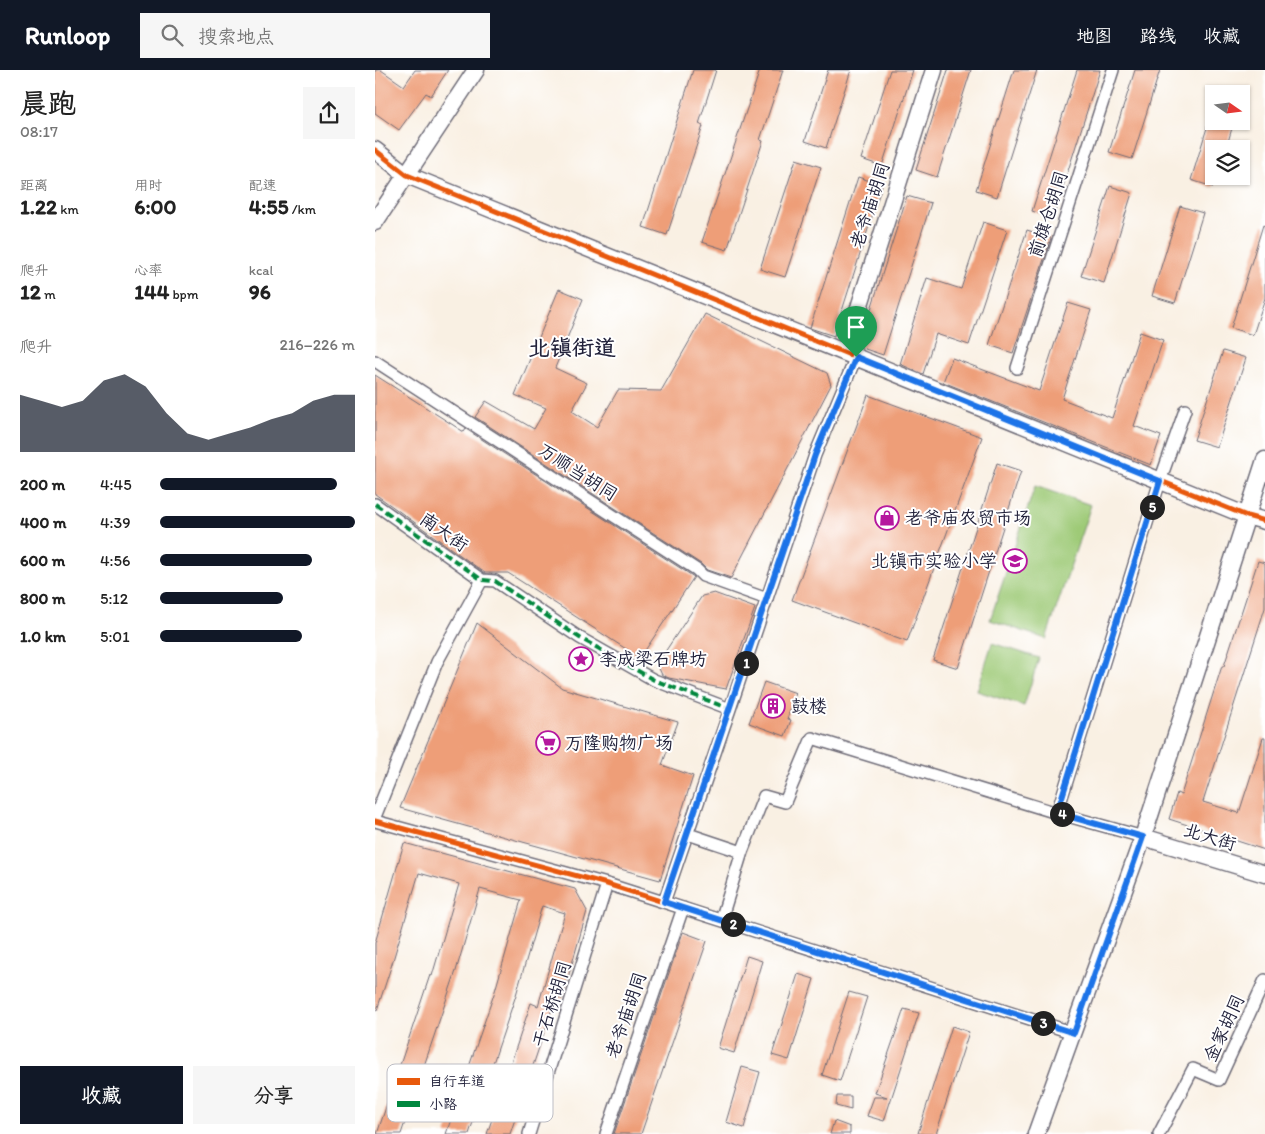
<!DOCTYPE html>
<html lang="zh">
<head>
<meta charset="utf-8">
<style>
	:root { --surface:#fff; --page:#f6f6f6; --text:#222; --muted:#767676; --accent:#111827 }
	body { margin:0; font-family:Itim,"LXGW WenKai TC",sans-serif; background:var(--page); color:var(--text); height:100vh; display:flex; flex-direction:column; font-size:19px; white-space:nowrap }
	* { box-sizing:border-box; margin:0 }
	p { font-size:16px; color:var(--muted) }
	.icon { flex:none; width:28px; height:28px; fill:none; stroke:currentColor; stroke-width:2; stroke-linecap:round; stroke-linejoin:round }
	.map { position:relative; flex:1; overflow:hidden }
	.side { display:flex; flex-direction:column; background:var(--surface); width:375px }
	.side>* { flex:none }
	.needle { width:32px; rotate:104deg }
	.tools { position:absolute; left:830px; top:15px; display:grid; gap:10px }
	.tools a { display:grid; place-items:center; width:45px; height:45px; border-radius:0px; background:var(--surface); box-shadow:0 1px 4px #0004; font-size:25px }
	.pin { position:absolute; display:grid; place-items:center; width:42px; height:42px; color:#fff; margin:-51px -21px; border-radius:50% 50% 50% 0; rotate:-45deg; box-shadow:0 0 5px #0007 }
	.pin .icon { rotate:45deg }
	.km { position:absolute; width:25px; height:25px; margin:-12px; border-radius:50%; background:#222; color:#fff; font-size:14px; line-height:25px; text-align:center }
	.round { display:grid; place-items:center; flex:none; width:52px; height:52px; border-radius:0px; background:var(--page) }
	.overview { display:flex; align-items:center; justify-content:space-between; height:85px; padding:0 20px }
	h1 { font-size:28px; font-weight:700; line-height:38px }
	.stats { display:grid; grid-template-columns:repeat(3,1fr); gap:8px; height:85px; padding:5px 20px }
	.stats div { display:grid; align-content:center }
	.stats b { font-size:21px; font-weight:700 }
	.stats small { font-size:14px; font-weight:400 }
	.stats p { font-size:14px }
	.chart { height:140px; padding:10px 20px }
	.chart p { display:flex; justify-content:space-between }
	.chart svg { width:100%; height:90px; margin-top:5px; fill:var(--accent); opacity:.7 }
	.button { display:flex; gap:10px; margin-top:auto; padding:10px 20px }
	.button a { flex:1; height:58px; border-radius:0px; background:var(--accent); color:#fff; font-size:20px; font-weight:700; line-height:58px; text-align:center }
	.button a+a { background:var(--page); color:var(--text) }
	ul { padding:0 20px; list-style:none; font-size:16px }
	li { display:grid; grid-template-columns:80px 60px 1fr; align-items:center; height:38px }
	li i { height:12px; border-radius:6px; background:var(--accent) }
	header { display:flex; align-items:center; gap:30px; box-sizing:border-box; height:70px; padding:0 25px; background:var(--accent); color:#fff }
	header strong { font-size:24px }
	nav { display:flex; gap:28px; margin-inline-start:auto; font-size:18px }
	.search { width:350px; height:45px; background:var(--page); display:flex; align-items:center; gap:12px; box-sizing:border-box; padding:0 18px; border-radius:0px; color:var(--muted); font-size:19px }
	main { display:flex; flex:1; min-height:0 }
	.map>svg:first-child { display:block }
	.green { fill:#9eca77; stroke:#607659 }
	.building { fill:#ee9e78 }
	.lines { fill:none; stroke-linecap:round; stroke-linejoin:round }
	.street-casing { stroke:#6d6a76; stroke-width:14 }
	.secondary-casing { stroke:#6d6a76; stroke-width:19 }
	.street { stroke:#fff; stroke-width:11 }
	.secondary { stroke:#fff; stroke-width:16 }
	.quiet { stroke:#00873e; stroke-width:4; stroke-dasharray:8 4; stroke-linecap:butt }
	.cycleway-casing { stroke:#fff; stroke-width:8 }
	.cycleway { stroke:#e8590c; stroke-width:5 }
	.route-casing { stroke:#fff; stroke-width:10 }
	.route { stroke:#1a73e8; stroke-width:6 }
	.labels { text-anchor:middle; stroke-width:4; stroke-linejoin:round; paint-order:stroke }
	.street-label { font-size:18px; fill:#22223b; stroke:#fff }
	.poi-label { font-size:18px; fill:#22223b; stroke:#fff; text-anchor:start }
	.district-label { font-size:22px; font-weight:bold; fill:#22223b; stroke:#fff }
	.key { fill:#fff; stroke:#bdbdc4; stroke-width:1 }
	.key-label { font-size:14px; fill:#22223b }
</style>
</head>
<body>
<header>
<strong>Runloop</strong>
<div class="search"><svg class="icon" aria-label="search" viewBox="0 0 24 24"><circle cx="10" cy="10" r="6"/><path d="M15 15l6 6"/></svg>搜索地点</div>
<nav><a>地图</a><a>路线</a><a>收藏</a></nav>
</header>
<main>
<section class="side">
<div class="overview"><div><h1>晨跑</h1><p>08:17</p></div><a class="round"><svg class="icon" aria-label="share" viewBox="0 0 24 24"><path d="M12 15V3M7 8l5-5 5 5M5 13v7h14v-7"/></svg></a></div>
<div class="stats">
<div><p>距离</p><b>1.22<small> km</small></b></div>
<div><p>用时</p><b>6:00</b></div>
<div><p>配速</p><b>4:55<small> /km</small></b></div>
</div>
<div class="stats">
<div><p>爬升</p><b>12<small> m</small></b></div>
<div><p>心率</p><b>144<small> bpm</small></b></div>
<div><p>kcal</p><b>96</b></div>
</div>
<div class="chart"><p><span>爬升</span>216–226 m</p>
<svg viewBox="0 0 160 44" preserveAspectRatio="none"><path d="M0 44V16L10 19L20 22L30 19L40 9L50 6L60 12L70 25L80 35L90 38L100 35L110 32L120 28L130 25L140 19L150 16L160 16V44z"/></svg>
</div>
<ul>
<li><b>200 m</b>4:45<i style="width:91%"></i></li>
<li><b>400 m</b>4:39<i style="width:100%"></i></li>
<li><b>600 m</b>4:56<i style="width:78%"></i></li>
<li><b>800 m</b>5:12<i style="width:63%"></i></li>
<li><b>1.0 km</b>5:01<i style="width:73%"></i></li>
</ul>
<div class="button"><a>收藏</a><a>分享</a></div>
</section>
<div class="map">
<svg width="890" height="1064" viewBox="0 0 890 1064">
	<rect width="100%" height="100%" fill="#fff"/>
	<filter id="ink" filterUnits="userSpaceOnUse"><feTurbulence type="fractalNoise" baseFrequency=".02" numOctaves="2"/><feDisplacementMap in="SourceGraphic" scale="10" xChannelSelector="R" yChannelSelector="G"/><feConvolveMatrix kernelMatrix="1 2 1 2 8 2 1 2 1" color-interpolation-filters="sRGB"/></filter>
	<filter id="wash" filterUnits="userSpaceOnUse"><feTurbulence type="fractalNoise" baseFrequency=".0096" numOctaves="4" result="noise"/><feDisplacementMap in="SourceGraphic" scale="20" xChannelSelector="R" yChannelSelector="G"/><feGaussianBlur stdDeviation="1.12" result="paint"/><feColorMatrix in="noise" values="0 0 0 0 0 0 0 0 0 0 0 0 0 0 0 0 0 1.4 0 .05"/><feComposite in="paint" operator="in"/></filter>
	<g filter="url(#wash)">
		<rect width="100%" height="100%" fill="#f9f0e3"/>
		<path class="green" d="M660 416 716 435 671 569 615 550Z
			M617 573 664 588 649 636 602 621Z"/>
		<g id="blocks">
			<path class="building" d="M0 0H6L29 16 40 0H73L56 26 51 23 24 60 0 43Z
				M318 0H341L324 54 328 56 292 165 268 157Z
				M385 0H408L385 70 388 71 352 180 327 172Z
				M453 0H476L451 78 430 71Z
				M515 0H538L507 96 486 89Z
				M573 0H596L562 107 541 100Z
				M639 0H662L622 127 601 120Z
				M702 0H725L678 148 657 141Z
				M760 0H785L757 89 734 82Z
				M834 51H859L851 79H839V106H842L838 117 816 110Z
				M421 89 446 97 410 207 385 199Z
				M483 107 507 115 459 266 435 258Z
				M735 116 757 123 729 213 706 206Z
				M532 126 556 133 508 285 484 277Z
				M805 136 828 143 800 233 777 226Z
				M608 152 632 160 594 275 561 264 548 304 525 294 552 208 586 219Z
				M888 155 890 156V228L878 265 856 258Z
				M652 160 676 168 638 283 614 275Z
				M184 219 208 229 180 298 212 313 197 341 222 357 243 320 286 321 330 244 452 303 456 315 356 508 332 500 326 494 100 347 111 331 159 359 171 338 140 325Z
				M693 233 716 240 687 329 737 348 765 262 788 270 759 356 786 366 776 395 568 312 577 288 664 321Z
				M848 281 871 288 842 377 819 370Z
				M0 305 89 362 91 359 319 507 265 588 133 503H110L0 424Z
				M493 325 607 367 532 572 417 530Z
				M622 393 646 401 583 598 558 590Z
				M883 491 890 493V538L828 732 864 743 888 668H890V780L794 749 802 723 806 725 847 596H849Z
				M339 523 380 538 351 619 294 608 287 605 282 594 327 526Z
				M102 553 187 618 303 652 287 695 318 706 285 810 25 738Z
				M389 612 421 623 412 649 416 650 410 666 374 653Z
				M29 773 200 819 212 841 187 929 181 927 135 1064H112L156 933 163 936 190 843 167 836 141 925 94 1064H71L120 921 146 830 105 819 81 901 26 1064H2L55 905 57 906 84 814 44 803 16 897 2 940H0V873Z
				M308 862 332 871 266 1064H239Z
				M372 886 387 891 359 983 343 978Z
				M423 904 439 909 414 990 397 985Z
				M474 922 492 927 465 1011 447 1005Z
				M529 939 544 943 509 1051 492 1046 499 1027H512L500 1023Z
				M577 956 594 962 561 1064H548L543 1063Z
				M367 997 385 1002 369 1058 351 1052Z
				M462 1026H476V1040L461 1036Z
				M459 1051 475 1057V1064H455Z"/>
		</g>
	</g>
	<g filter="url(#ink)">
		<use href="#blocks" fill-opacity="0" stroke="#6d6a76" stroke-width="1"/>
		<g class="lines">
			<g class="street-casing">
				<path id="street" d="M0 291 322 500 328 506 392 529
					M642 298 738 0
					M0 434 107 510 120 511 205 568 279 610 355 639 289 832
					M355 639 440 385 481 287
					M682 743 785 411 810 340
					M0 747 62 592 107 510
					M0 751 232 814 699 963
					M313 764 367 782
					M346 850 367 782 389 726 410 732 437 668 682 743 768 767
					M154 1064 232 814
					M231 1064 308 838
					M784 1064 818 999 844 1010 890 910"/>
			</g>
			<g class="secondary-casing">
				<path id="secondary" d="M0 80 32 105 872 446 890 451
					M0 152 101 0
					M470 282 559 0
					M768 767 890 804
					M661 1064 768 767 890 390"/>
			</g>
			<use href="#street" class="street"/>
			<use href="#secondary" class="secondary"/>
			<path class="quiet" d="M0 434 107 510 120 511 205 568 279 610 355 639 313 764
				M355 639 440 385 481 287"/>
			<g class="cycleway-casing">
				<path id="cycleway" d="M0 80 32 105 872 446 890 451
					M0 751 232 814 699 963"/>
			</g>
			<use href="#cycleway" class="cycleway"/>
		</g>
	</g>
	<g class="lines" filter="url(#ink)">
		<g class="route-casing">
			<path id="route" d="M481 287 785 411 682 743 768 767 699 963 289 832 440 385Z"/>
		</g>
		<use href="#route" class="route"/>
	</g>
	<defs>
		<g id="shop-ring" transform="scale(1.25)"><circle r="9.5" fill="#fff" stroke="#b5179e" stroke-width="1.5"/><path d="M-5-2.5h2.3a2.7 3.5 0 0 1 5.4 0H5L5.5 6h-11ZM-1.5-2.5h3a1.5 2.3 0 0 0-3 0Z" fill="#b5179e"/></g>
		<g id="school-ring" transform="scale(1.25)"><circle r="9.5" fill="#fff" stroke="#b5179e" stroke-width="1.5"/><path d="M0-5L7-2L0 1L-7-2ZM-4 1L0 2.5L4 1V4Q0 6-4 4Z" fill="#b5179e"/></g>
		<g id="sight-ring" transform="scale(1.25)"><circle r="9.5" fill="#fff" stroke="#b5179e" stroke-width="1.5"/><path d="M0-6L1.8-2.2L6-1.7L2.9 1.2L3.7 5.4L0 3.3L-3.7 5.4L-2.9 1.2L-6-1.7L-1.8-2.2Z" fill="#b5179e"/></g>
		<g id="building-ring" transform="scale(1.25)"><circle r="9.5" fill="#fff" stroke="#b5179e" stroke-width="1.5"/><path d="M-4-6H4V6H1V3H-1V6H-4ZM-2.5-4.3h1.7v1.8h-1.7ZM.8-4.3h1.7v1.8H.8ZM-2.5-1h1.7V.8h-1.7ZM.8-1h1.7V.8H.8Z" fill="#b5179e"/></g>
		<g id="supermarket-ring" transform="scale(1.25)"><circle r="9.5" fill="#fff" stroke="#b5179e" stroke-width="1.5"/><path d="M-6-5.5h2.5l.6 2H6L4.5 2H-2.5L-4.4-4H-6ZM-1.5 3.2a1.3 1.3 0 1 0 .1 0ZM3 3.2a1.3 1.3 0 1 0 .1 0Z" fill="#b5179e"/></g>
	</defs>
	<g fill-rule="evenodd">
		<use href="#shop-ring" x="512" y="448"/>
		<use href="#school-ring" x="640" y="491"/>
		<use href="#sight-ring" x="206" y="589"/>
		<use href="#building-ring" x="398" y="636"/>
		<use href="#supermarket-ring" x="173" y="673"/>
	</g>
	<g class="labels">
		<g class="street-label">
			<text transform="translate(495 135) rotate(-72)" y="6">老爷庙胡同</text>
			<text transform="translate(673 144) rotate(-72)" y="6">前旗仓胡同</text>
			<text transform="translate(203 402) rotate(33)" y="6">万顺当胡同</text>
			<text transform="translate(69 462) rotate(35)" y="6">南大街</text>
			<text transform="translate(835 767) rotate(17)" y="6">北大街</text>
			<text transform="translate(177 934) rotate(-73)" y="6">干石桥胡同</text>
			<text transform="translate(251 945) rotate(-71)" y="6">老爷庙胡同</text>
			<text transform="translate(849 958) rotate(-65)" y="6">金家胡同</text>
		</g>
		<g class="poi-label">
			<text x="530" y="454">老爷庙农贸市场</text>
			<text x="622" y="497" text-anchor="end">北镇市实验小学</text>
			<text x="224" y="595">李成梁石牌坊</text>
			<text x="416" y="642">鼓楼</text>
			<text x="190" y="679">万隆购物广场</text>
		</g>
		<g class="district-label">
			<text x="197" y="285">北镇街道</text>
		</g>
	</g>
	<rect x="12" y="994" width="166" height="58" rx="8" class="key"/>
	<rect x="22" y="1008" width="23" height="7" fill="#e8590c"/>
	<rect x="22" y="1031" width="23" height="6" fill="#00873e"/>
	<g class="key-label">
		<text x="54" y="1016">自行车道</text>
		<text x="54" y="1039">小路</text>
	</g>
</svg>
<div class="tools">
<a><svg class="needle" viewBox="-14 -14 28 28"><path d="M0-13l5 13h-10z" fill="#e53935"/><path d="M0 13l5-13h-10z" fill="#767676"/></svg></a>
<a><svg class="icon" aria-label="layers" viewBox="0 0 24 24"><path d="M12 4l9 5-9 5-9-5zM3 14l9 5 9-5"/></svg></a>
</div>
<div class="pin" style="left:481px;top:287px;background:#1e9e55"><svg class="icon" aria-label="arrive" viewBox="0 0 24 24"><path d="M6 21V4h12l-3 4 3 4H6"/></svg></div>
<b class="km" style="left:371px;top:593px">1</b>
<b class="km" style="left:358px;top:854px">2</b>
<b class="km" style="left:668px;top:953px">3</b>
<b class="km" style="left:687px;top:744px">4</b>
<b class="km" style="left:777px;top:437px">5</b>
</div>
</main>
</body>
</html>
